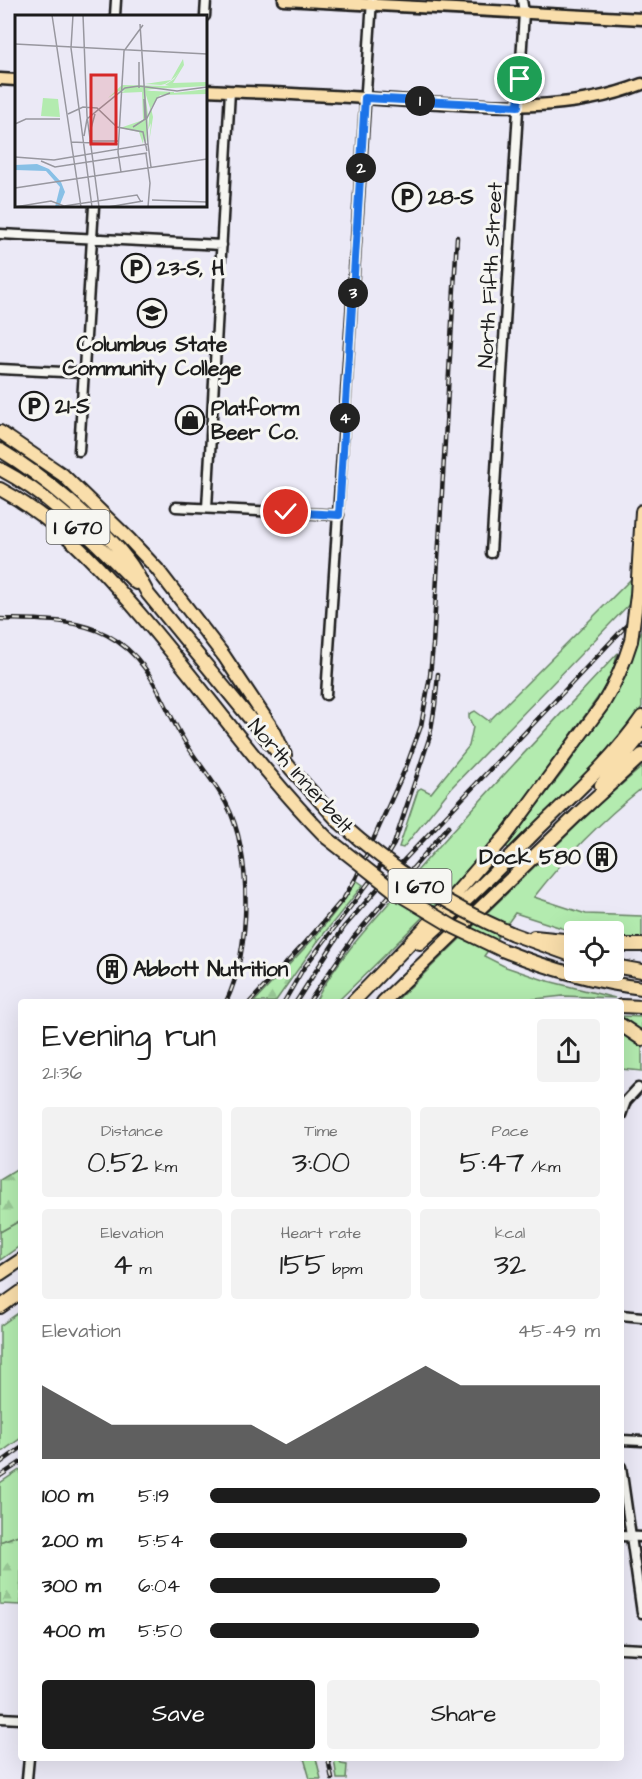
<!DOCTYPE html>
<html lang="en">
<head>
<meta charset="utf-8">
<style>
	:root { --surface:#fff; --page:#f2f2f2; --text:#222; --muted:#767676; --accent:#1c1c1c }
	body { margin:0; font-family:"Architects Daughter",sans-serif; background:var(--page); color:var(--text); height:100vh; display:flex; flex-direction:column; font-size:22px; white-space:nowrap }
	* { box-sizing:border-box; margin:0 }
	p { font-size:20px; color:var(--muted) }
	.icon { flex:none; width:33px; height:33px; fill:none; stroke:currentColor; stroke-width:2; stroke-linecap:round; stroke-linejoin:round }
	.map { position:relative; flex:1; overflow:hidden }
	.drawer { position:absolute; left:18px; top:999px; width:606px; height:762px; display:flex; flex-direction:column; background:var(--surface); border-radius:6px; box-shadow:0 6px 24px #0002 }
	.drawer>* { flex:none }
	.tools { position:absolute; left:564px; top:921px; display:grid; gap:12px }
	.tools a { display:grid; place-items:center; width:60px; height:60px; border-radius:6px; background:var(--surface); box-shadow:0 6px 24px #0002; font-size:30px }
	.pin { position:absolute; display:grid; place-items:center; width:51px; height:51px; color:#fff; margin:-26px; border:3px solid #fff; border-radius:50%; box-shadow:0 2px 6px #0007 }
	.km { position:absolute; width:30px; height:30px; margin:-15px; border-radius:50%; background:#222; color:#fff; font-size:16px; line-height:30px; text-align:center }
	.round { display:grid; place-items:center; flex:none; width:63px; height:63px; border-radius:6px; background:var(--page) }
	.head { display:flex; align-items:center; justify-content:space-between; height:102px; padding:0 24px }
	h1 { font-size:33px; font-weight:600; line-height:45px }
	.metrics { display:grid; grid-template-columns:repeat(3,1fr); gap:9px; height:102px; padding:6px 24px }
	.metrics div { display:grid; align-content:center; border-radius:6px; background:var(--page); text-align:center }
	.metrics b { font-size:30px; font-weight:600 }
	.metrics small { font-size:16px; font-weight:400 }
	.metrics p { font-size:16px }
	.chart { height:168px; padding:12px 24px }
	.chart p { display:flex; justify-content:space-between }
	.chart svg { width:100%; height:108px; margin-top:6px; fill:var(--accent); opacity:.7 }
	.cta { display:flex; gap:12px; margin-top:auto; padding:12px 24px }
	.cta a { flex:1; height:69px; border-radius:6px; background:var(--accent); color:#fff; font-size:24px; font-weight:600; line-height:69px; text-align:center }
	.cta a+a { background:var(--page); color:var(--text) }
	ul { padding:0 24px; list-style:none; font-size:20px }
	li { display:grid; grid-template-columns:96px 72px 1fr; align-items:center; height:45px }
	li i { height:15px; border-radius:8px; background:var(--accent) }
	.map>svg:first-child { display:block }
	.green { fill:#b3ebaf; stroke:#688466; stroke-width:1.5 }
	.forest { fill:url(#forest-firs); stroke:#688466; stroke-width:1.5 }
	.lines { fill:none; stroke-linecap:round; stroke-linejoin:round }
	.minor-casing { stroke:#1c1c1c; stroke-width:13 }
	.major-casing { stroke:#1c1c1c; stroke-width:15 }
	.highway-casing { stroke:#1c1c1c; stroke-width:16 }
	.minor { stroke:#f6f6f2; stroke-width:8 }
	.major { stroke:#f9deab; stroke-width:10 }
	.highway { stroke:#f9deab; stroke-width:12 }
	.rail-casing { stroke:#1c1c1c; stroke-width:4.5 }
	.rail { stroke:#f6f6f2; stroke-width:2; stroke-dasharray:7; stroke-linecap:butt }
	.highway-bridge-casing { stroke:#1c1c1c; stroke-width:16; stroke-linecap:butt }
	.highway-bridge { stroke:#f9deab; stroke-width:12 }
	.route-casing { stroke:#fff; stroke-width:12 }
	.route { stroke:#1a73e8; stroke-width:8 }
	.labels { text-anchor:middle; stroke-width:6; stroke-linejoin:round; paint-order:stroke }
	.shield { fill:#f6f6f2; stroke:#5d5d5c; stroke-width:1.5 }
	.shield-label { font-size:20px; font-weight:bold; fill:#1c1c1c }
	.poi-label { font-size:21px; font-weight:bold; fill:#1c1c1c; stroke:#f6f6f2; text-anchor:start }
	.street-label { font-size:21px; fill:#1c1c1c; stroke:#f6f6f2 }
	.inset-road { fill:none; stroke:#98979f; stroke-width:1.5 }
	.view { fill:#d62828; fill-opacity:0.15; stroke:#d62828; stroke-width:3 }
	.inset-edge { fill:none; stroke:#1c1c1c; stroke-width:3 }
</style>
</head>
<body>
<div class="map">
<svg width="642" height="1779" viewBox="0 0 642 1779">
	<defs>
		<pattern id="forest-firs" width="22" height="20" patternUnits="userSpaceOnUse" patternTransform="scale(1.5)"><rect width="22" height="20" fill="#b3ebaf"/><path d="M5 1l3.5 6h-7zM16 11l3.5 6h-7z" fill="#99c996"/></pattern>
	</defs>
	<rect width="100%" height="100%" fill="#ebe9f6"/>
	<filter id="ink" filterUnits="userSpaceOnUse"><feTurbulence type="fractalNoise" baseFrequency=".0167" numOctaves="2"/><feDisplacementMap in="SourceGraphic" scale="12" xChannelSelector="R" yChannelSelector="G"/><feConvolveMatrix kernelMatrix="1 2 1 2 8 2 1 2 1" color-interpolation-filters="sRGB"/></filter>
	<g filter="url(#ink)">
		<path class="green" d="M642 561V591L452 787 403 848 399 847 418 790 421 788 431 793 469 746 473 727 469 718V714L475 711 489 721 630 580Z
			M642 629V707L591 769 510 849 505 846 563 772 615 697 625 678Z
			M618 653 612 673 601 693C559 751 519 811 472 865 429 913 383 957 337 1002H315C337 959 372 922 404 886 473 806 546 730 618 653Z
			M642 767V788C601 821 566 856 534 897L586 914 642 916V939H614V932H574L515 913 484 956 506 967 544 980 615 998 563 996 508 1002H395L598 805Z
			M356 880 363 885 318 941 315 937 335 912Z
			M621 1016 642 1017V1032L621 1020Z
			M621 1033 642 1047V1071L621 1069Z
			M21 1220V1245L0 1260V1232Z
			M21 1311V1438L0 1453V1326Z
			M21 1469V1534L0 1542V1483Z
			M304 1758H316L321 1779H310Z
			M334 1758H339L341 1764 347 1765 346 1779H337Z"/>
		<path class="forest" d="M315 937 318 941 275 1002H254Z
			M21 1167V1220L0 1232V1180Z
			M21 1534V1605L0 1604V1542Z"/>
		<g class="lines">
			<g class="minor-casing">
				<path id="minor" d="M115 16 116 0
					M205 16 206 0
					M0 234 222 245
					M0 369 84 373
					M79 451 94 206
					M176 507 339 515
					M207 508 230 91
					M491 553 524 12 522 0
					M326 695 372 0
					M621 1115 626 1101 638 1088
					M621 1315 642 1317
					M621 1440 642 1441
					M621 1467 642 1613
					M621 1536 642 1537
					M621 1648 642 1649
					M0 1718 21 1719
					M27 1779 29 1758"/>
			</g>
			<g class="major-casing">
				<path id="major" d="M284 0 642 19
					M0 79 16 80
					M206 90C263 93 321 95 379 99 466 104 559 117 642 84"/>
			</g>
			<g class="highway-casing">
				<path id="highway" d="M0 432 63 475 129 539 157 569 224 656 274 731 285 755
					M0 450C42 475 104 526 132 566 138 575 143 585 148 594L292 770 338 821
					M0 469C52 496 95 542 136 583
					M0 489C56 519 98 565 139 613 203 687 258 768 327 838
					M637 595 642 511
					M601 785 642 734
					M513 934 574 956
					M534 937 574 941
					M420 943C462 906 500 867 539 828 575 793 613 759 642 717
					M614 945H642
					M502 950C547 968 593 982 642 988
					M614 966 642 971
					M353 1002 439 913 505 837 603 704C615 684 624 664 631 641
					M383 1002 580 812 642 755
					M621 1006 642 1007
					M621 1025 642 1039
					M0 1274 21 1260
					M0 1307 21 1292"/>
			</g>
			<use href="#minor" class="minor"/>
			<use href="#major" class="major"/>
			<use href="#highway" class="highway"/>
			<g class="rail-casing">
				<path id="rail" d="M0 619C36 620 74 618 107 635 150 658 159 696 181 735 194 759 213 779 226 803 253 854 251 951 226 1002
					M250 1002 306 942 344 898 356 878 406 767 421 726 430 676 433 645 457 237
					M284 1002 303 969 376 873 394 844 430 736 435 705 438 674
					M296 1002 344 927 387 878 642 609
					M309 1002 353 938 449 826
					M0 1463 21 1448
					M0 1476 21 1462
					M328 1758 332 1779"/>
			</g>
			<use href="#rail" class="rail"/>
			<g class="highway-bridge-casing">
				<path id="highway-bridge" d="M631 641 637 595
					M338 821C394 871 444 904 513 934
					M327 838 397 893 454 927 502 950"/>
			</g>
			<use href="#highway-bridge" class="highway-bridge"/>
		</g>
	</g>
	<g class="lines" filter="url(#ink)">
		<g class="route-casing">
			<path id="route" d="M286 512 339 515 365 98 518 106 520 79"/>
		</g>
		<use href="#route" class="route"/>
	</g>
	<defs>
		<g id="parking-ring" transform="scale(1.5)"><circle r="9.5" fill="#f6f6f2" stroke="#1c1c1c" stroke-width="1.5"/><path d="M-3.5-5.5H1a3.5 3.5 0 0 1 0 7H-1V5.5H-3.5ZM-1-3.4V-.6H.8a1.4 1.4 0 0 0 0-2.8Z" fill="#1c1c1c"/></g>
		<g id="university-ring" transform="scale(1.5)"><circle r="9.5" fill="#f6f6f2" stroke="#1c1c1c" stroke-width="1.5"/><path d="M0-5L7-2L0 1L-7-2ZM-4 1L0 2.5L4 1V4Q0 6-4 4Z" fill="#1c1c1c"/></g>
		<g id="shop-ring" transform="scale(1.5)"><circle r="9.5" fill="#f6f6f2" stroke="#1c1c1c" stroke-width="1.5"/><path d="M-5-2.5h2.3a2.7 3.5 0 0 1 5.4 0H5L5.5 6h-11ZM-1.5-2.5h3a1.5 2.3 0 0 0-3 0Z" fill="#1c1c1c"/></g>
		<g id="building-ring" transform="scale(1.5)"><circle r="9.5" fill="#f6f6f2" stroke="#1c1c1c" stroke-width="1.5"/><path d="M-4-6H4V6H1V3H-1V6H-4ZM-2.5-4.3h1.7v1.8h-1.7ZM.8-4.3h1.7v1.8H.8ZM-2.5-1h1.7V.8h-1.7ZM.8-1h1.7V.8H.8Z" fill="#1c1c1c"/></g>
	</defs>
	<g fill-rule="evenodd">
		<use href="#parking-ring" x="407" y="197"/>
		<use href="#parking-ring" x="136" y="268"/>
		<use href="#university-ring" x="152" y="313"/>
		<use href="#parking-ring" x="34" y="406"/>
		<use href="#shop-ring" x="190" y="420"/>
		<use href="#building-ring" x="602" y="857"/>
		<use href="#building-ring" x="112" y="969"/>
	</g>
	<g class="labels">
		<g class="shield">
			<rect x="46.5" y="510" width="63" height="34" rx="4.5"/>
			<rect x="388.5" y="869" width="63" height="34" rx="4.5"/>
		</g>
		<g class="shield-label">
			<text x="78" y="534">I 670</text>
			<text x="420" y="893">I 670</text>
		</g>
		<g class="poi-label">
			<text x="428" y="204">28-S</text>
			<text x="157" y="275">23-S, H</text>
			<text x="152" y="351" text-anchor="middle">Columbus State<tspan x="152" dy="24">Community College</tspan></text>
			<text x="55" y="413">21-S</text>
			<text x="211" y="415">Platform<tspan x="211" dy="24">Beer Co.</tspan></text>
			<text x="581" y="864" text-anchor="end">Dock 580</text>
			<text x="133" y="976">Abbott Nutrition</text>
		</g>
		<g class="street-label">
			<text transform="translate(490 275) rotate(-87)" y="7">North Fifth Street</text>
			<text transform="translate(301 776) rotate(48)" y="7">North Innerbelt</text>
		</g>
	</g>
	<g transform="translate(15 15)">
		<rect width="192" height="192" fill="#ebe9f6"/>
		<path d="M168 44 169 50 158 68 192 67V71L104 76 93 83 107 70 154 71 150 70 159 64 164 57 160 62 155 66 150 69 146 70 130 69 156 65ZM118 73 136 75 131 76H139L159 77V78L192 74V79L145 80 136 93 138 102 134 128 136 108 133 115 135 93 130 77 133 100 131 129 129 122 128 129 124 117 105 113 128 105 127 77 105 78 91 89 104 78Z" fill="#b3ebaf"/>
		<path d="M28 83 43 84 45 102 26 101Z" fill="#b3ebaf"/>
		<path d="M22 149 34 154 46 167 50 177 44 192H40L45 172 31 156 0 155V150Z" fill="#88c0e6"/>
		<path class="inset-road" d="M37 0 66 192M58 0 56 33 77 192M68 0 72 101 84 192M125 9 133 129M0 29 192 39M124 73V47M129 84 130 105M53 99 68 92 82 93 102 112 128 117 132 136M0 109 11 104H45M118 112 132 103 142 83 155 78M75 117 80 99M69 121 72 104 110 73 124 71 162 76 192 72M74 126H103M56 127 103 129M131 139 135 168 133 192M0 142 39 145 133 129 136 152M26 146 40 152 132 138M106 157 103 137 109 36 128 10M0 173 192 144M137 185 192 187M0 192 36 186 49 191 122 180 126 187M93 192 128 186"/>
		<path class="view" d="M76 60H101V129H76Z"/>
		<rect width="192" height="192" class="inset-edge"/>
	</g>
</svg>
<div class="tools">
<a><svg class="icon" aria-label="locate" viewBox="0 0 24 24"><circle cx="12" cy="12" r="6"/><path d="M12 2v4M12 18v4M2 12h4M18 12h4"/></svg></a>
</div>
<div class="pin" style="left:520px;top:79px;background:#1e9e55"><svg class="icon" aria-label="arrive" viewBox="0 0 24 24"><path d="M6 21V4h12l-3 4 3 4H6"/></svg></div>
<div class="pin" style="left:286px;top:512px;background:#d93025"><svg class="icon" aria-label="check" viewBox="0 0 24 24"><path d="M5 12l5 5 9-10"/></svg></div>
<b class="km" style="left:420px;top:101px">1</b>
<b class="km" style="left:361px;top:168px">2</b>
<b class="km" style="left:353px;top:293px">3</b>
<b class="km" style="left:345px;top:418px">4</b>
<section class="drawer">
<div class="head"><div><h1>Evening run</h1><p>21:36</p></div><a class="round"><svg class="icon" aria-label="share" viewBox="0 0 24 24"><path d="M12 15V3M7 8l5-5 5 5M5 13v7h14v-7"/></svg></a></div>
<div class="metrics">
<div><p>Distance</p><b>0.52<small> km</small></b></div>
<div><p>Time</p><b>3:00</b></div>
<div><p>Pace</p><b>5:47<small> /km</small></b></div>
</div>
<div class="metrics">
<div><p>Elevation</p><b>4<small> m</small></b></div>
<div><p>Heart rate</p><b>155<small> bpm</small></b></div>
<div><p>kcal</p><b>32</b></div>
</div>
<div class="chart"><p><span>Elevation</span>45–49 m</p>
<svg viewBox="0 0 160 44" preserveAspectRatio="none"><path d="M0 44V14L10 22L20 30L30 30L40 30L50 30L60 30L70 38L80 30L90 22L100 14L110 6L120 14L130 14L140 14L150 14L160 14V44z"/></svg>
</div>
<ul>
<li><b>100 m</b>5:19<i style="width:100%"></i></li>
<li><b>200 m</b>5:54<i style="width:66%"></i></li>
<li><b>300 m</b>6:04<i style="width:59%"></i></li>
<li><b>400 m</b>5:50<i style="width:69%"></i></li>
</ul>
<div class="cta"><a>Save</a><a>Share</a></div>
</section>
</div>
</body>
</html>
